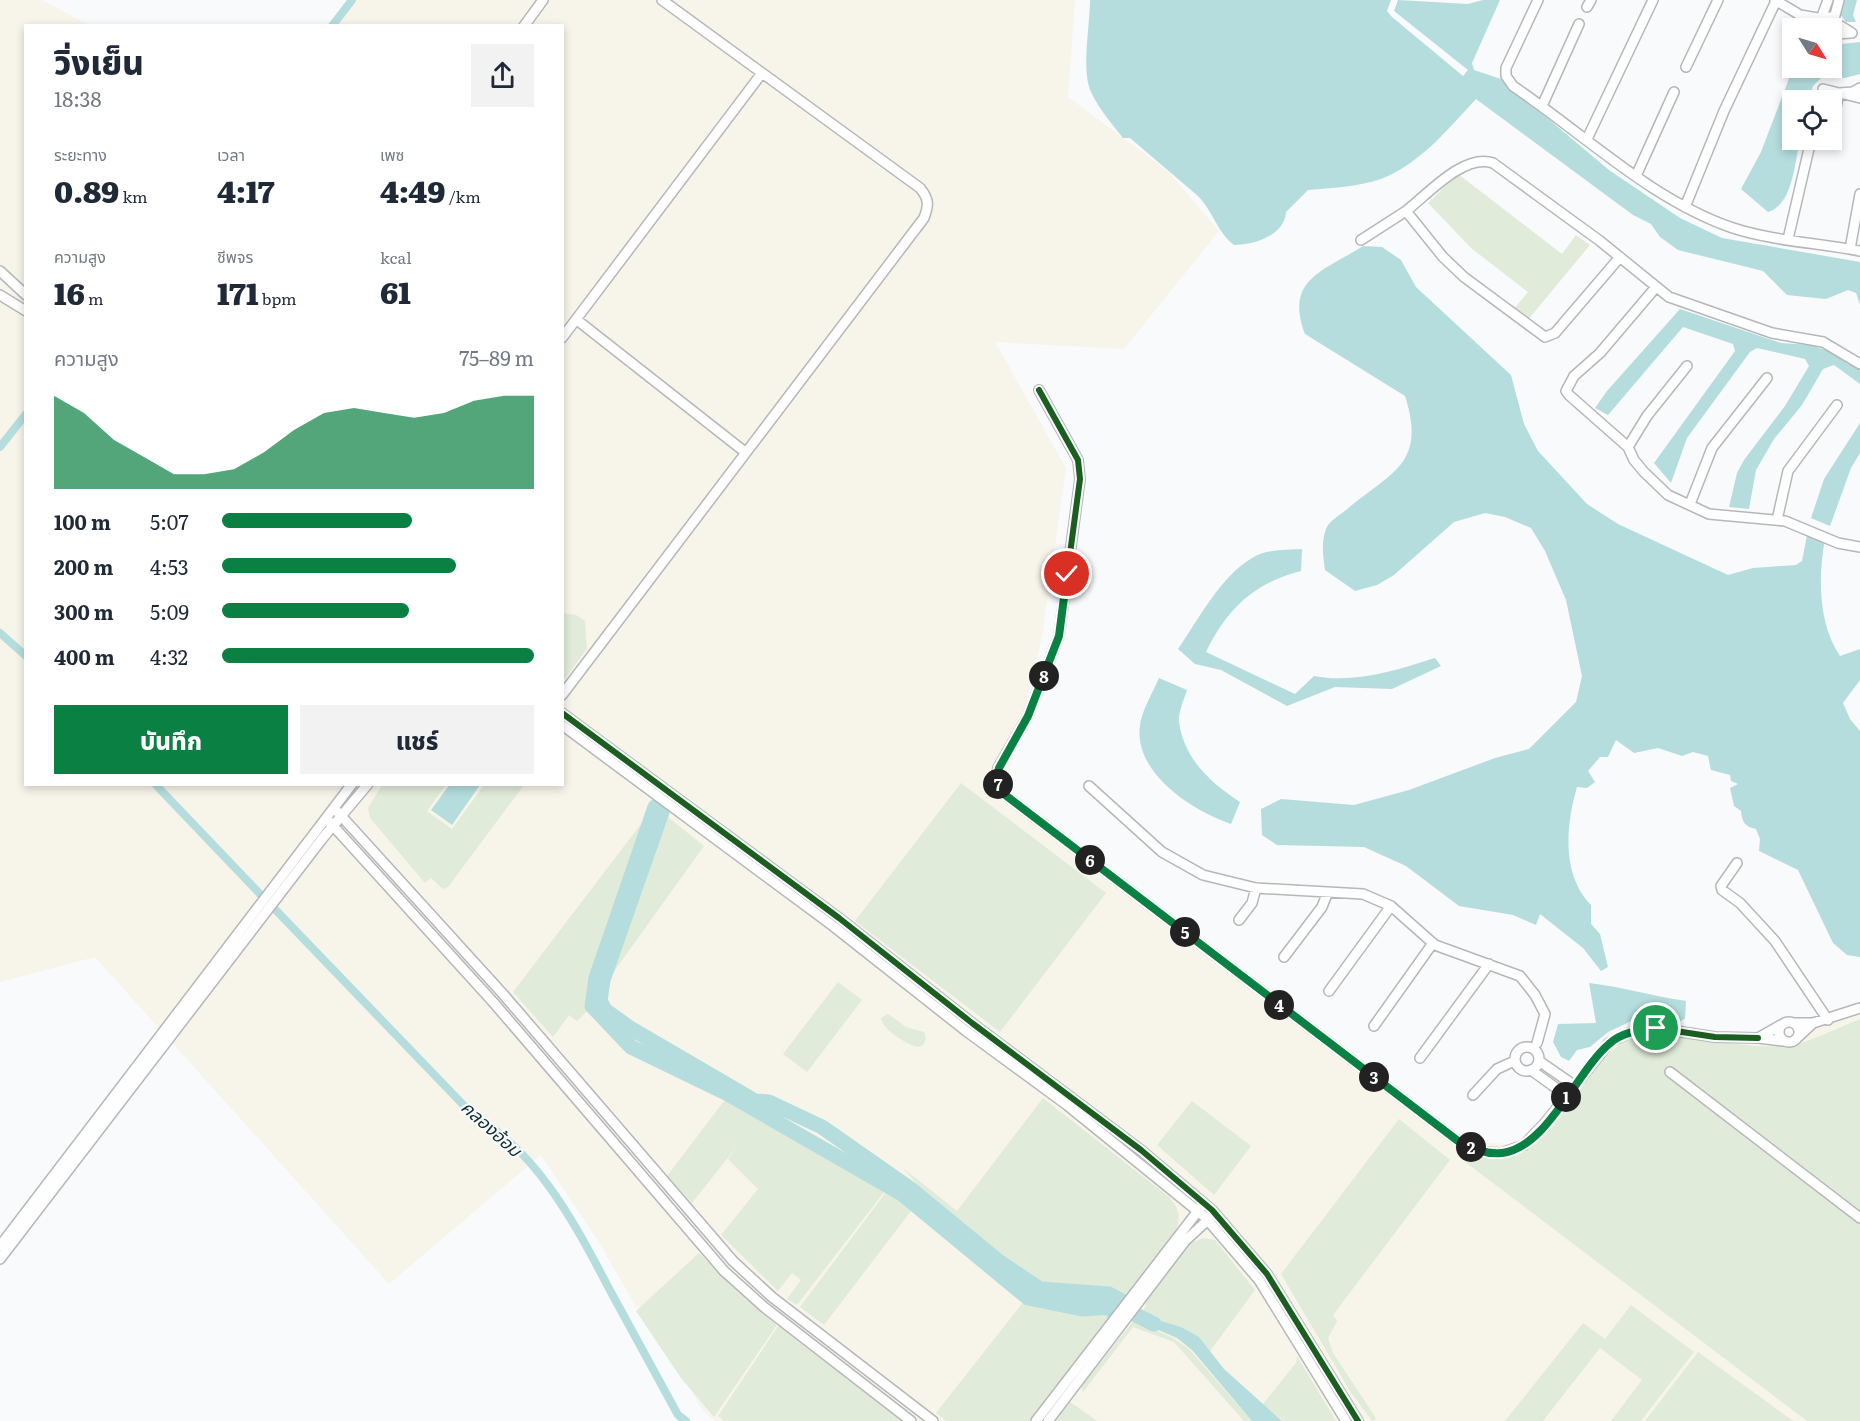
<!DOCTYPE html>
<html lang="th">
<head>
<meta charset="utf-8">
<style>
	:root { --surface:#fff; --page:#f2f2f3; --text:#1f2937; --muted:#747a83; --accent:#0b8043 }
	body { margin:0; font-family:Literata,"Noto Sans Thai",serif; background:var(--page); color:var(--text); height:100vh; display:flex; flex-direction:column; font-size:22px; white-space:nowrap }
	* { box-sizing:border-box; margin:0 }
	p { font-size:20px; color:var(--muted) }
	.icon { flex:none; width:33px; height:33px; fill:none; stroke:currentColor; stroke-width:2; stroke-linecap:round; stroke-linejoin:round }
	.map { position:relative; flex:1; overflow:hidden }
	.details { position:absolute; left:24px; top:24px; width:540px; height:762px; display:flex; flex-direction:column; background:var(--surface); border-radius:0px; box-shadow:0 3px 9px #0003 }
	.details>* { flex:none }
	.needle { width:39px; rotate:127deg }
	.buttons { position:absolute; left:1782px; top:18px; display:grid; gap:12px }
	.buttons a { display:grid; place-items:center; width:60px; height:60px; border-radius:0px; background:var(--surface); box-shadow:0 3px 9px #0003; font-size:30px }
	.pin { position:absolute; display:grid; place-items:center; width:51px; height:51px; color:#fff; margin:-26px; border:3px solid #fff; border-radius:50%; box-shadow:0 2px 6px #0007 }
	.km { position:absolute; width:30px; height:30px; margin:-15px; border-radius:50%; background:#222; color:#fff; font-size:16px; line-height:30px; text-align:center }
	.round { display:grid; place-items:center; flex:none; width:63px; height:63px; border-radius:0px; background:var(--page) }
	.summary { display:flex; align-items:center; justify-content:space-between; height:102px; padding:0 30px }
	h1 { font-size:33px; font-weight:800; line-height:45px }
	.figures { display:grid; grid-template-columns:repeat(3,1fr); gap:9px; height:102px; padding:6px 30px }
	.figures div { display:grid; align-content:center }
	.figures b { font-size:30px; font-weight:800 }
	.figures small { font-size:16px; font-weight:400 }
	.figures p { font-size:16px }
	.chart { height:168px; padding:12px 30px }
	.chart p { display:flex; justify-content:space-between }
	.chart svg { width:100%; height:108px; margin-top:6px; fill:var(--accent); opacity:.7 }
	.action { display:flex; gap:12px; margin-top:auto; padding:12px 30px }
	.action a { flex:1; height:69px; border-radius:0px; background:var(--accent); color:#fff; font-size:24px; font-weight:800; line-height:69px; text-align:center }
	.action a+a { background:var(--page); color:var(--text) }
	ul { padding:0 30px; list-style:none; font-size:20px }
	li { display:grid; grid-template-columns:96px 72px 1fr; align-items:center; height:45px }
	li i { height:15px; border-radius:8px; background:var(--accent) }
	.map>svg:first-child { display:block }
	.industrial { fill:#f7f4e9 }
	.green { fill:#e1ebd9 }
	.water { fill:#b5ddde }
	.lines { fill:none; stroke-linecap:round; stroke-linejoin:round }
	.canal { stroke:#b5ddde; stroke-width:8 }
	.river { stroke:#b5ddde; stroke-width:15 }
	.minor-casing { stroke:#b6b7b8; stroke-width:12 }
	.minor { stroke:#fefeff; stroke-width:9 }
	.cycleway-casing { stroke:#f7fafd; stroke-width:10 }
	.cycleway { stroke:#1b5e20; stroke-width:6 }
	.route-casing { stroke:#fff; stroke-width:12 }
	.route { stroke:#0b8043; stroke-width:8 }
	.labels { text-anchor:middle; stroke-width:4.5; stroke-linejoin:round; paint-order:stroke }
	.water-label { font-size:18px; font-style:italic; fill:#112f2f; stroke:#f7fafd }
</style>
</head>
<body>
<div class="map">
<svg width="1860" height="1421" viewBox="0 0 1860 1421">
	<rect width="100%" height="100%" fill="#f8fafc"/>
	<path class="industrial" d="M0 0H42L89 25 26 26V784H562V26L336 25 357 0H1075L1068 97 1169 172 1219 231 1124 349 995 342 1066 468 1042 637 1004 794 1458 1141 1524 1145 1608 1032 1783 1041 1860 1010V1421H715L704 1412 639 1306 636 1307 599 1242 541 1155 389 1284 95 957 0 982Z"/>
	<path class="green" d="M1458 174 1562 254 1576 235 1590 245 1527 321 1513 310 1528 292 1471 248 1428 203Z
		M562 613 576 615 585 621 587 649 563 681Z
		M961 783 1106 893 1000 1032 855 921Z
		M382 785H446L427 811 452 829 484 785H524L448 887 443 889 431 878 425 883 370 818 368 808Z
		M654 807 597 975 592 1006 577 1021 569 1015 553 1037 513 992Z
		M664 814 704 846 610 977 603 995 605 1010 600 1001 601 982Z
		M838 982 862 1000 807 1072 783 1054Z
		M888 1014 906 1027 924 1032 926 1038 924 1044 919 1047C908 1046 882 1029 881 1018Z
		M1860 1019V1421H1807L1464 1161 1468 1155C1548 1179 1566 1083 1616 1047 1622 1042 1638 1035 1645 1035 1692 1034 1739 1049 1787 1046 1804 1045 1842 1026 1860 1019Z
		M727 1097 888 1187 797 1305 787 1299 801 1280 792 1273 778 1291 721 1235 758 1189 728 1159 738 1145 692 1203 667 1176Z
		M1043 1098 1169 1197C1179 1209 1181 1215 1176 1230L1122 1301 1109 1294 1040 1289 916 1193 917 1184 903 1168 957 1211Z
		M1192 1101 1251 1146 1214 1195 1157 1145Z
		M1399 1119 1450 1160 1333 1315 1337 1321 1328 1338 1333 1353 1376 1418 1372 1421 1350 1391 1281 1274Z
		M889 1188 914 1207 824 1325 800 1307Z
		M1203 1238 1215 1240 1255 1290 1210 1351 1181 1327 1165 1325 1142 1313 1146 1305 1144 1303 1189 1244Z
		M699 1253 739 1293 777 1325 714 1417 681 1378 636 1311Z
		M1039 1300 1082 1309 1110 1307 1113 1313 1031 1421H947L936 1413 1024 1301Z
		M1631 1305 1694 1352 1641 1421H1611L1642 1380 1600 1348 1543 1421H1505L1583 1323 1605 1339Z
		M1134 1320 1173 1338 1189 1349 1252 1421H1244L1174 1342 1133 1327 1083 1392 1081 1387Z
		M779 1325 903 1421H724L718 1416Z
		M1698 1352 1782 1413 1794 1421H1645Z
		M1297 1356 1336 1421H1283L1263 1404 1296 1363Z
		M1069 1401 1097 1421H1054Z"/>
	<path class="water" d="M1090 0H1391L1387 11 1392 17 1463 76 1468 70 1394 11 1398 0 1468 4 1483 0H1500L1472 63 1474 70 1501 79 1609 170 1680 218 1722 238 1860 262V305L1856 293 1848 290 1826 299 1787 295 1763 271 1678 250 1660 237 1651 224 1633 215 1476 99C1448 129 1420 164 1381 179 1357 187 1332 188 1308 190L1286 212C1285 235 1254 245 1234 245 1217 232 1213 211 1198 196L1130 138H1123C1112 124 1099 109 1091 92 1081 71 1090 25 1090 0Z
		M1844 0H1857L1853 15 1856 22H1846L1840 14Z
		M1860 42V74L1845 78 1822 77 1813 86 1809 100H1792V140H1800C1795 161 1793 205 1768 212L1741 189 1761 152 1793 68H1832V45Z
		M1363 246 1382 247 1401 260 1416 287 1511 375 1524 424 1538 451 1587 504 1618 524 1728 575 1753 568 1796 565 1802 561 1808 530 1825 539C1818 576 1818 624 1840 656L1860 649V680L1843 703 1850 719 1860 731V957L1847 955 1833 943 1798 870 1759 851 1760 839 1756 829C1745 827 1742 822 1741 811L1734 806 1730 788 1738 784 1731 781 1730 775 1711 770 1708 756 1693 752 1682 756 1658 748 1634 753 1616 740 1608 757H1600L1588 771 1595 782 1587 788 1577 787C1566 825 1561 874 1591 905V924L1600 934 1608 967 1601 971 1583 948 1540 914 1536 925 1513 915 1459 906 1406 866 1364 847 1277 845 1262 835 1261 809 1281 799 1354 805 1409 790 1495 758 1529 749 1576 702 1582 676 1566 600 1545 551 1531 528 1505 517 1485 513 1454 522 1394 575 1377 585 1355 591 1325 570C1323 555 1321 543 1326 529 1329 521 1340 515 1346 510 1391 472 1427 465 1405 396L1305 334C1284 279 1324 271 1363 246Z
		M1680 309 1781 343 1812 345 1835 354 1860 371V384L1834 365 1823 369 1802 405 1774 439 1756 470 1749 509 1729 507 1737 473 1744 460 1785 406 1809 366 1805 359 1757 348 1750 352 1687 438 1671 483 1654 463 1735 351 1733 344 1683 327 1608 415 1595 408 1607 391Z
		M1860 423V453L1851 468 1830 526 1811 518 1824 479Z
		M1302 549 1301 571C1254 583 1227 609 1206 652L1295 694 1314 676C1354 684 1397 670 1435 658L1441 666 1392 689 1335 687 1287 706 1221 670 1195 664 1178 649C1198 620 1221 576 1252 558 1266 549 1287 550 1302 549Z
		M1159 678 1187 690C1184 699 1178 713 1179 722 1184 759 1211 783 1240 802L1231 824C1193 811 1133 773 1140 725 1142 710 1153 692 1159 678Z
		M450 784 480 785 452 825 431 810Z
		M1589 983C1623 987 1653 996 1686 1001L1685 1019 1678 1022 1642 1016 1608 1032 1590 1047 1577 1050 1569 1061 1561 1057 1553 1042 1558 1024 1596 1023Z
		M1140 1310 1151 1318 1181 1327 1199 1337 1224 1369 1282 1421H1252L1192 1350 1177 1338 1133 1319Z"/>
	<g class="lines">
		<path class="canal" d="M332 26 352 0
			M0 447 26 414
			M0 633 26 656
			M155 784 261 895
			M268 902 474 1116C540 1153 578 1230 612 1294 634 1335 656 1375 678 1415L686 1421"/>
		<path class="river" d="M998 1261 1040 1289 1109 1294 1122 1301 1113 1312 1111 1307 1082 1309 1028 1298 902 1194 728 1094 631 1047 592 1006 596 978 655 807 662 812 603 980 600 1001 605 1010 630 1028 755 1101 769 1102 822 1127 912 1190 1036 1292 1104 1299 1154 1324"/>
		<g class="minor-casing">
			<path id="minor" d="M1538 0 1506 68V76L1513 86C1584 134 1651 200 1733 228 1773 241 1819 243 1860 251
				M1775 0 1800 15
				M1587 7 1591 0
				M1822 16 1828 0
				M1834 19 1839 0
				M524 26 543 0
				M1813 28 1818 18 1831 17 1837 27 1832 38
				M1813 28 1800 15 1818 18
				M1835 34 1852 33 1836 23
				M1686 67 1718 0
				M1823 89 1839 93 1833 121
				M1839 93 1853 92 1860 88
				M1844 94 1860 98
				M1542 106 1579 24
				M1587 139 1653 0
				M1636 176 1674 92
				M1685 207 1724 111 1776 1
				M1406 211C1428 194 1464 153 1493 163L1600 241 1669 297 1772 333 1823 342 1860 364
				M1788 239 1811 140
				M1361 240 1406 211 1443 257 1464 277 1545 337 1555 333 1620 257
				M1850 249 1860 194
				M0 271 26 295
				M1656 287 1600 353 1574 376 1566 391 1569 395 1628 447 1634 460 1644 472 1668 495 1709 514 1785 521 1838 543 1860 547
				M0 295 26 311
				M577 320 745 452
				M562 338 762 73
				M1039 390 1078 460 1080 479 1059 636 1028 716 998 768 996 781 1004 794 1458 1141 1481 1152 1502 1153 1524 1145 1545 1123 1609 1043 1629 1033 1656 1028 1715 1037 1758 1038
				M1628 447 1647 416 1687 366
				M1690 504 1712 448 1767 378
				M1777 520 1788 471 1837 405
				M562 695 924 218C929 205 929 199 920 188L662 0
				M562 713 839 918 972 1023 1141 1150 1212 1210 1267 1274 1358 1421
				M562 725 833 926 966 1031 1067 1105 1205 1217 1259 1280 1346 1421
				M1089 786 1162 852 1203 875 1256 888 1363 894 1391 906 1435 945 1520 976 1535 995 1545 1014 1537 1043
				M334 808 503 994 733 1261 772 1297 933 1421
				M326 818 493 1002 724 1271 764 1307 911 1421
				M1737 863 1721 886 1722 890 1740 903 1775 941 1828 1020
				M1239 920 1252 903 1256 888
				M1284 957 1322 907 1327 894
				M1329 991 1391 906
				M1779 1032a10 10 0 1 1 20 0a10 10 0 1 1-20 0Z
				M1794 1023H1813L1798 1037
				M1813 1023 1860 1008
				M1781 1025 1758 1038 1783 1041
				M1374 1026 1433 943
				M1515 1059a12 12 0 1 1 24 0a12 12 0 1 1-24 0Z
				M1420 1058 1489 964
				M1539 1061 1575 1086
				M1531 1070 1567 1096
				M1670 1072 1860 1218
				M1473 1095 1497 1069 1510 1063
				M0 1246 352 784
				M0 1259 322 839 368 784
				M1036 1421 1201 1207
				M1048 1421 1185 1241 1211 1217"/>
		</g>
		<use href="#minor" class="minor"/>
		<g class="cycleway-casing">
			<path id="cycleway" d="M1039 390 1078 460 1080 479 1059 636 1028 716 998 768 996 781 1004 794 1458 1141 1481 1152 1502 1153 1524 1145 1545 1123 1609 1043 1629 1033 1656 1028 1715 1037 1758 1038
				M562 713 839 918 972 1023 1141 1150 1212 1210 1267 1274 1358 1421"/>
		</g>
		<use href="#cycleway" class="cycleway"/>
	</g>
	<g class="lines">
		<g class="route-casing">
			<path id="route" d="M1067 574 1059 636 1028 716 999 768 996 781 1004 794 1458 1141C1472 1148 1485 1155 1502 1153 1547 1148 1577 1071 1609 1044 1622 1032 1640 1030 1656 1028"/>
		</g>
		<use href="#route" class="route"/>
	</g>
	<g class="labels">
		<g class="water-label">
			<text transform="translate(491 1129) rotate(42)" y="6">คลองอ้อม</text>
		</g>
	</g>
</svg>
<div class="buttons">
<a><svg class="needle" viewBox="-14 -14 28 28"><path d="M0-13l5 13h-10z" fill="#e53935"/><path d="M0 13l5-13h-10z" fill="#747a83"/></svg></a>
<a><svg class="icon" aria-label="locate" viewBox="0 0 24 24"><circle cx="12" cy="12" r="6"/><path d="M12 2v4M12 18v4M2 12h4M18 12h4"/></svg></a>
</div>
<div class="pin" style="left:1656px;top:1028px;background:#1e9e55"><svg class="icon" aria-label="arrive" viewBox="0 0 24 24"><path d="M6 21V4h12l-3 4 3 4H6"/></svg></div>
<div class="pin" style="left:1067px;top:574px;background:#d93025"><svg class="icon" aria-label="check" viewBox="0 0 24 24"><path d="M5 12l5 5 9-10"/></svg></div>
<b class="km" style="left:1566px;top:1097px">1</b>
<b class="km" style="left:1471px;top:1147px">2</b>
<b class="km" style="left:1374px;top:1077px">3</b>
<b class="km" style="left:1279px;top:1005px">4</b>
<b class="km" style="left:1185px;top:932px">5</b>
<b class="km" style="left:1090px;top:860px">6</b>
<b class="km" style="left:998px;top:784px">7</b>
<b class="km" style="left:1044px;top:676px">8</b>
<section class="details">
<div class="summary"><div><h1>วิ่งเย็น</h1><p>18:38</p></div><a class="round"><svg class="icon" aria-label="share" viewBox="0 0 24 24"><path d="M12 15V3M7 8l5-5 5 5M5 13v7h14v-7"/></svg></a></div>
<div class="figures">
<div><p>ระยะทาง</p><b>0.89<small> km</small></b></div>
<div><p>เวลา</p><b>4:17</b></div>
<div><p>เพซ</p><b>4:49<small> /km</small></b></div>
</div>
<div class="figures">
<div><p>ความสูง</p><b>16<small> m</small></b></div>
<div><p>ชีพจร</p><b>171<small> bpm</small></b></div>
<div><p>kcal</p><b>61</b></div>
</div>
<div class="chart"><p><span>ความสูง</span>75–89 m</p>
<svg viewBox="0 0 160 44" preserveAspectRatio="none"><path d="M0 44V6L10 13L20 24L30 31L40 38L50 38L60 36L70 29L80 20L90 13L100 11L110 13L120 15L130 13L140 8L150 6L160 6V44z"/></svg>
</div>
<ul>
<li><b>100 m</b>5:07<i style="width:61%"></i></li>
<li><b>200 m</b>4:53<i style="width:75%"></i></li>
<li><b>300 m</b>5:09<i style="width:60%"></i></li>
<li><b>400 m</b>4:32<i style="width:100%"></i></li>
</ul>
<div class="action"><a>บันทึก</a><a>แชร์</a></div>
</section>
</div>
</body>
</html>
